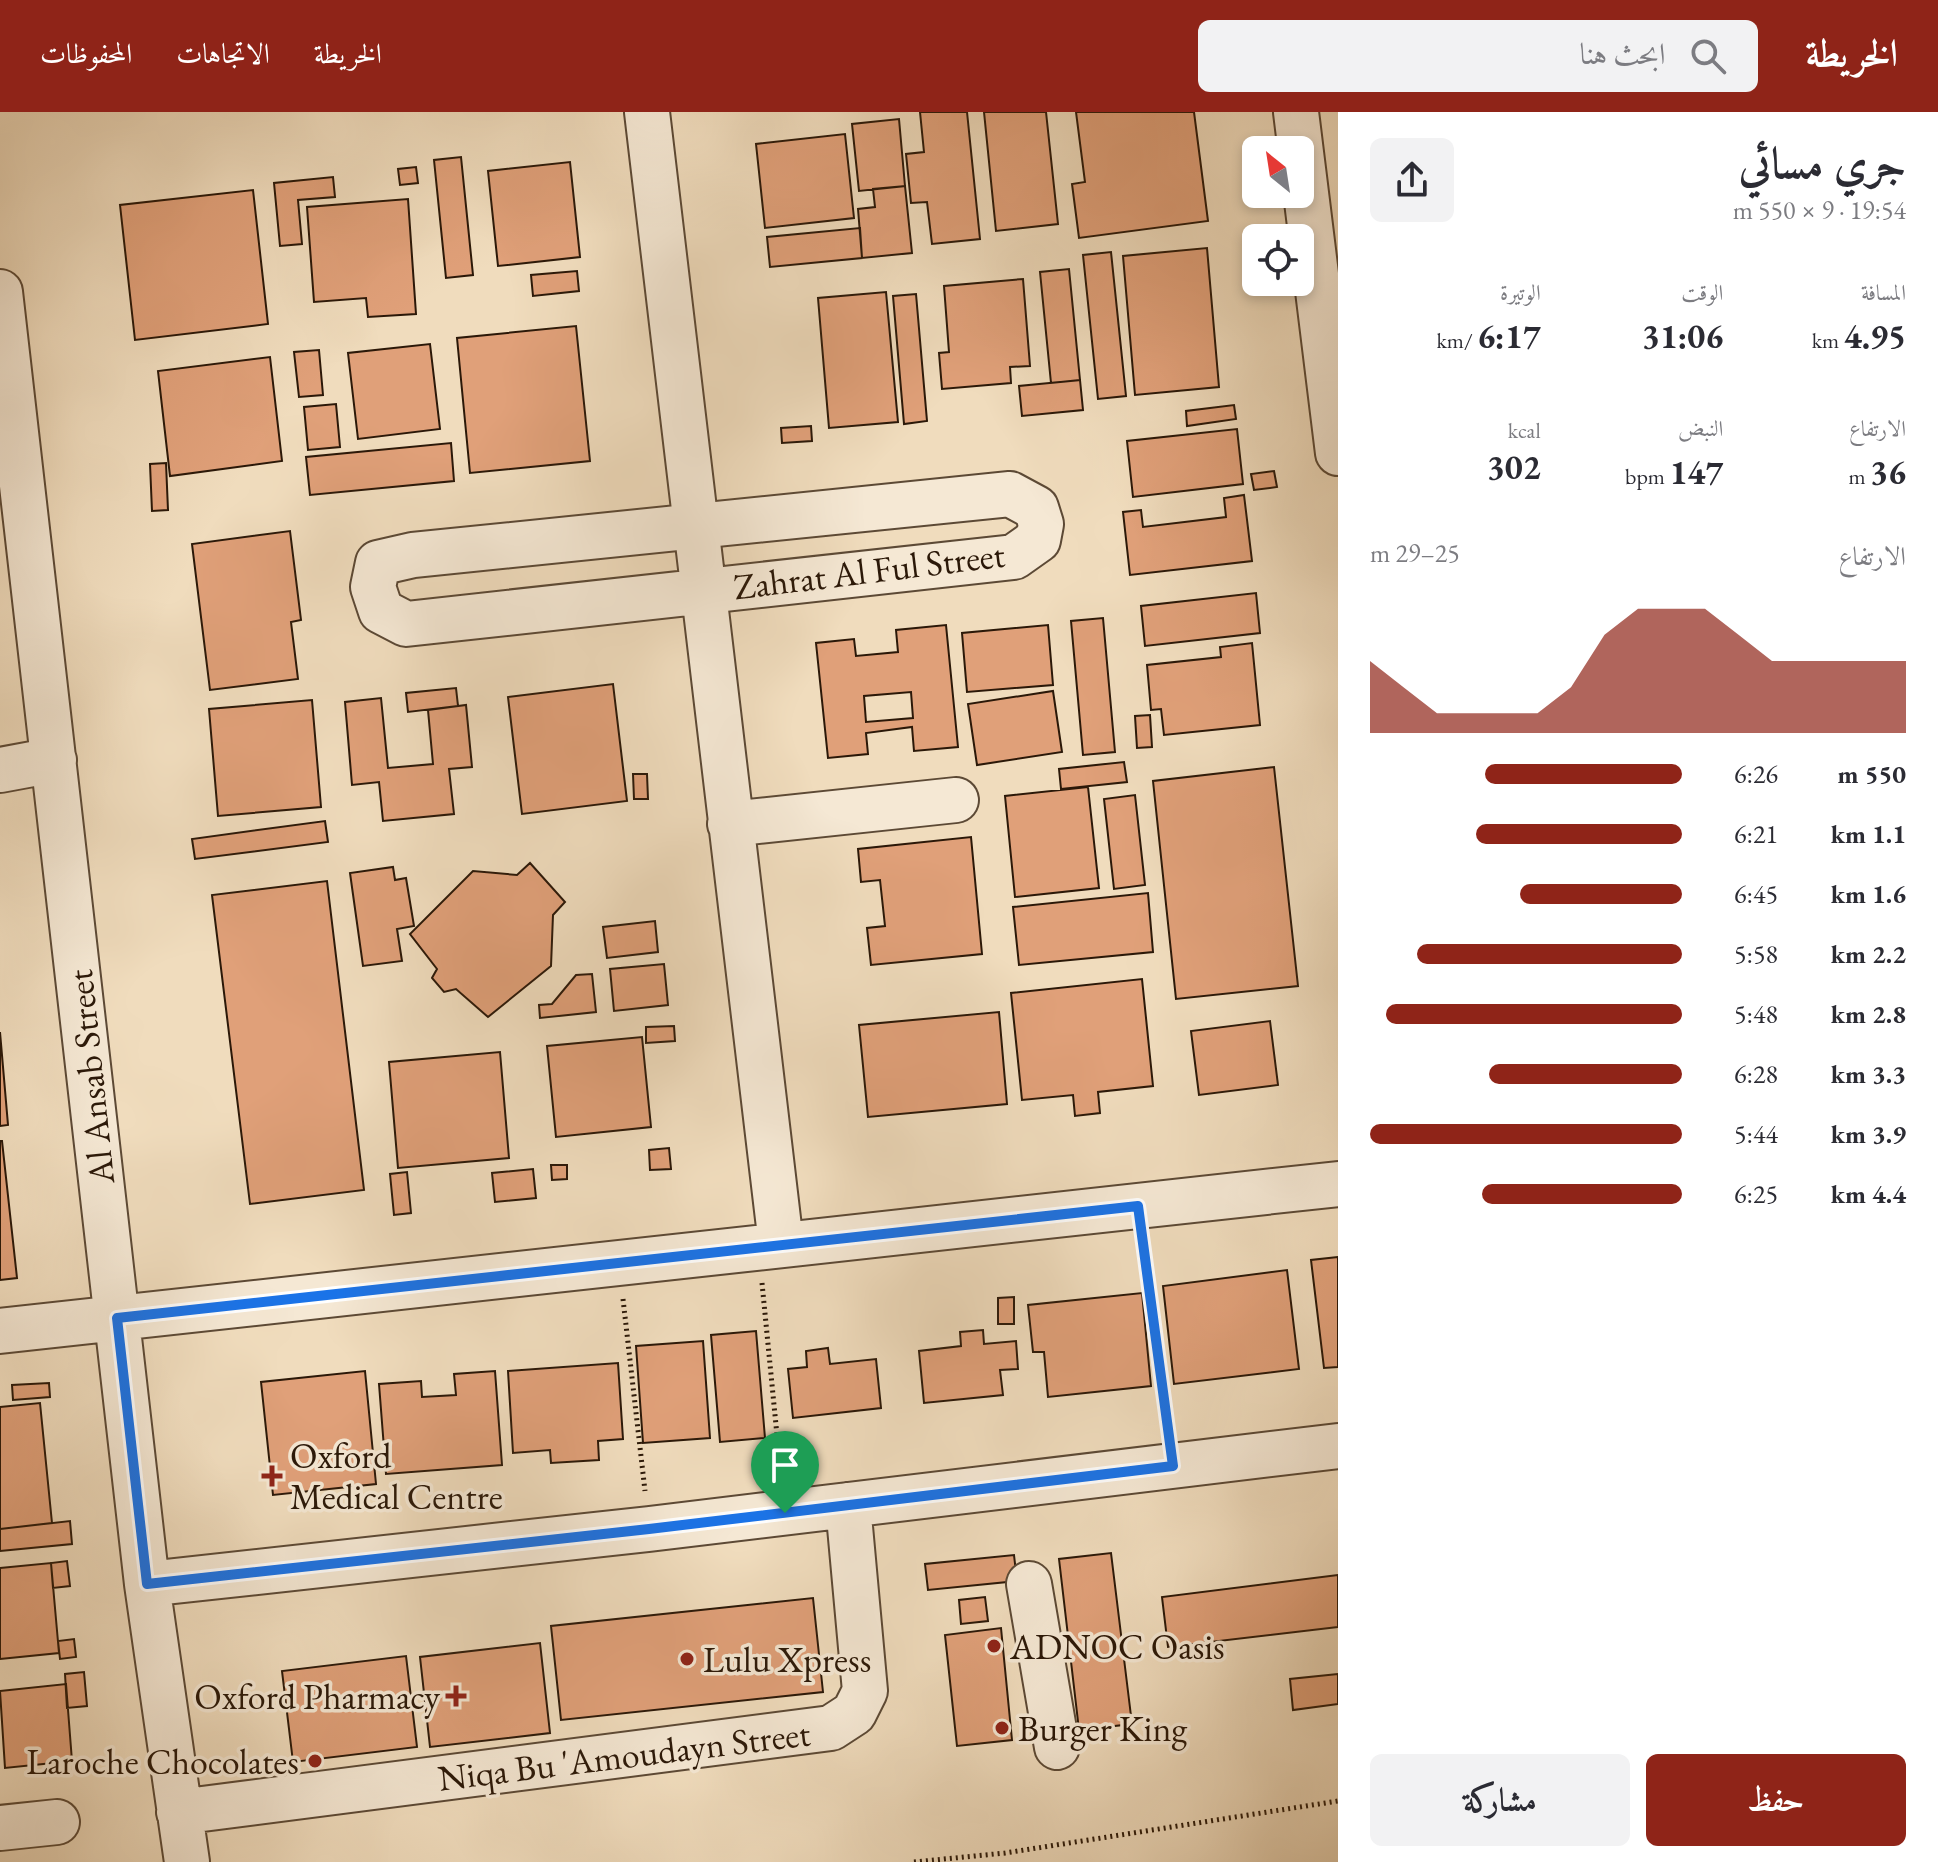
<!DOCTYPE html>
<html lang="ar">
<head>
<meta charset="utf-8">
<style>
	:root { --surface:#fff; --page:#f2f2f3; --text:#2b2b33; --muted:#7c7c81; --accent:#8f2418 }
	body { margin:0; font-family:"EB Garamond",Amiri,serif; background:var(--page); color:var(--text); direction:rtl; height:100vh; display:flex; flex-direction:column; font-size:30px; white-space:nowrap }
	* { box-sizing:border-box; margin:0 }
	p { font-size:26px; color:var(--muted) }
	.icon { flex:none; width:44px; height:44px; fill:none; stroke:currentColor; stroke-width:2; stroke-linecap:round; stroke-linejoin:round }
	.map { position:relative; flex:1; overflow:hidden; direction:ltr }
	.side { display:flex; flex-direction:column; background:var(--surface); width:600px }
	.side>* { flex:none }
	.needle { width:52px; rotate:330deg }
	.tools { position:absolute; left:1242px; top:24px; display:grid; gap:16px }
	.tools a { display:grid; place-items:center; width:72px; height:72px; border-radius:12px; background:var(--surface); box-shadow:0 4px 12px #0003; font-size:40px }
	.pin { position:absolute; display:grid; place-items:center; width:68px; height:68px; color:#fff; margin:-82px -34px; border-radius:50% 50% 50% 0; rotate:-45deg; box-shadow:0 0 8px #0007 }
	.pin .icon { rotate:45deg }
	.round { display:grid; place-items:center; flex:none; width:84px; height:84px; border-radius:12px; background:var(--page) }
	.head { display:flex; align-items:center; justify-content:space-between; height:136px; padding:0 32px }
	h1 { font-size:44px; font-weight:700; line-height:60px }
	.metrics { display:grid; grid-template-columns:repeat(3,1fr); gap:12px; height:136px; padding:8px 32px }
	.metrics div { display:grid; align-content:center }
	.metrics b { font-size:34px; font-weight:700 }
	.metrics small { font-size:22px; font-weight:400 }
	.metrics p { font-size:22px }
	.chart { height:224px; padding:16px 32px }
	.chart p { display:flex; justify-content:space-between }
	.chart svg { width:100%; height:144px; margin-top:8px; fill:var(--accent); opacity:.7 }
	.button { display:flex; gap:16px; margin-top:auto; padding:16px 32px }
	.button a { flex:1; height:92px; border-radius:12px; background:var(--accent); color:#fff; font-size:32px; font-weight:700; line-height:92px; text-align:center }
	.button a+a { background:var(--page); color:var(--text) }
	ul { padding:0 32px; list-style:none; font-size:26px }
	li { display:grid; grid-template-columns:128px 96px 1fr; align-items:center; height:60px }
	li i { height:20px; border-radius:10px; background:var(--accent) }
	header { display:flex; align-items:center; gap:48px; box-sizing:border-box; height:112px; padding:0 40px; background:var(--accent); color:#fff }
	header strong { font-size:38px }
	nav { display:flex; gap:44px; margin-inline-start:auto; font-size:28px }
	.search { width:560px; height:72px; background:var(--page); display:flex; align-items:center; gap:20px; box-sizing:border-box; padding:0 28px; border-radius:12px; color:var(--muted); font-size:30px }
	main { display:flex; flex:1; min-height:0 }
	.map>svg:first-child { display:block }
	.building { fill:#e0a079; stroke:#2b1808; stroke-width:2; fill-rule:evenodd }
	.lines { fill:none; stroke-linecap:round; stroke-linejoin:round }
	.minor-casing { stroke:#5c4935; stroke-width:48 }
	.path { stroke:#2b1808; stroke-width:5; stroke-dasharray:2 4; stroke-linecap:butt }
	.minor { stroke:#f5e8d4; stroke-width:44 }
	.route-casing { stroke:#fff; stroke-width:16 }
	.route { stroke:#1a73e8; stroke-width:10 }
	.poi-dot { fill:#8f2418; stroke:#f5e8d4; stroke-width:3 }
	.labels { text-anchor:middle; stroke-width:7; stroke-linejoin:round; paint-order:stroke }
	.street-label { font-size:36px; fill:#2b1808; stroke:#f5e8d4 }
	.poi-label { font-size:36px; fill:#2b1808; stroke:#f5e8d4; text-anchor:start }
</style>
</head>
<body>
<header>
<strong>الخريطة</strong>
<div class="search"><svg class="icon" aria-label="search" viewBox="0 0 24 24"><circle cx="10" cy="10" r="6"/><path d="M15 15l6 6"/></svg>ابحث هنا</div>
<nav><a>الخريطة</a><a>الاتجاهات</a><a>المحفوظات</a></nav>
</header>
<main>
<section class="side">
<div class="head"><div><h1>جري مسائي</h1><p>19:54 · 9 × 550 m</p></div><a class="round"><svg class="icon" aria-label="share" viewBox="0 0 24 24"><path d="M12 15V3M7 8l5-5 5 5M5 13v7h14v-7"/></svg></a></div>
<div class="metrics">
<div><p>المسافة</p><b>4.95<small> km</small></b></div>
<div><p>الوقت</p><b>31:06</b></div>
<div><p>الوتيرة</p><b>6:17<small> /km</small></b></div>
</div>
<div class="metrics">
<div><p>الارتفاع</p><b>36<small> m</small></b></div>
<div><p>النبض</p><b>147<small> bpm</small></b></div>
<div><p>kcal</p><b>302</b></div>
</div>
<div class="chart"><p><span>الارتفاع</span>25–29 m</p>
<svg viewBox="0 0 160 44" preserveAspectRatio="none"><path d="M0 44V22L10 30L20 38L30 38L40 38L50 38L60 30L70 14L80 6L90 6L100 6L110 14L120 22L130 22L140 22L150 22L160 22V44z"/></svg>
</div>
<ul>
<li><b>550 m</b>6:26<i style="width:63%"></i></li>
<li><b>1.1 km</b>6:21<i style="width:66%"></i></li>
<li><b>1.6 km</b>6:45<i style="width:52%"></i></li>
<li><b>2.2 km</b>5:58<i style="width:85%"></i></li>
<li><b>2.8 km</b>5:48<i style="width:95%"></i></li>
<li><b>3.3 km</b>6:28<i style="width:62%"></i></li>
<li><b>3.9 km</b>5:44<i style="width:100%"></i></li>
<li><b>4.4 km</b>6:25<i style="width:64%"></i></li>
</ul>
<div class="button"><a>حفظ</a><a>مشاركة</a></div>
</section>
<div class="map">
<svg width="1338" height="1750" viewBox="0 0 1338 1750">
	<rect width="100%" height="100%" fill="#f0dcbd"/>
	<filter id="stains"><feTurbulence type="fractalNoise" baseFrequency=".0025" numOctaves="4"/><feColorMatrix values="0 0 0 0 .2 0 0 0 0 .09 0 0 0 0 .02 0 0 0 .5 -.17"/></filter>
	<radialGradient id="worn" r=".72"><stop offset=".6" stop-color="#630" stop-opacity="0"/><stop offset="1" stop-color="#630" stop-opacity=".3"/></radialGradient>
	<path class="building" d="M920 0H967L980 127 932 132 927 90 911 91 906 42 924 40Z
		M984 0H1046L1058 112 996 119Z
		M1076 0H1194L1208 109 1079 126 1072 72 1085 70Z
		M899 7 905 74 859 79 852 12Z
		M845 22 854 106 765 116 756 32Z
		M461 45 473 163 446 166 434 48Z
		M570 50 580 145 498 154 488 59Z
		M416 55 418 71 400 73 398 57Z
		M333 65 335 85 298 88 302 132 280 134 274 71Z
		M905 74 912 141 862 146 858 97 875 95 873 77Z
		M253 78 268 212 135 228 120 93Z
		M408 87 416 202 368 205 366 186 314 190 307 95Z
		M860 116 862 146 770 155 767 125Z
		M1207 136 1219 275 1135 283 1123 144Z
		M1111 140 1126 284 1098 287 1083 143Z
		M1069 157 1080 268 1051 271 1040 160Z
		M577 159 579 179 533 184 531 163Z
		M1023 167 1030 254 1010 255 1011 271 942 277 939 241 949 240 944 174Z
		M886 180 898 310 829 316 818 186Z
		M916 182 927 309 904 312 893 184Z
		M576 214 590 349 470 361 457 226Z
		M430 232 440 317 358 327 348 241Z
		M319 238 323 283 299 285 294 240Z
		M270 245 282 349 170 364 158 259Z
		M1080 268 1083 298 1022 304 1019 274Z
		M336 292 340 335 308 338 304 295Z
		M1234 293 1236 307 1187 314 1186 299Z
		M811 314 812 329 782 331 781 316Z
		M1237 317 1243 372 1133 385 1127 329Z
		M451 331 454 369 310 383 306 345Z
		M166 351 168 398 152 399 150 352Z
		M1274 359 1277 375 1254 378 1251 362Z
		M1244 383 1252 449 1130 463 1123 400 1141 398 1143 415 1226 405 1224 386Z
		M290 419 301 508 291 510 298 567 210 578 192 432Z
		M1256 481 1260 521 1145 534 1141 494Z
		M1103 506 1115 640 1083 643 1071 509Z
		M946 513 958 635 914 639 912 615 866 621 868 642 828 646 816 531 854 527 856 544 898 540 896 518ZM911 580 913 606 866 610 864 584Z
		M1048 513 1053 573 967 580 962 521Z
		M1252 531 1260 613 1164 623 1161 597 1151 598 1147 553 1221 545 1220 535Z
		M613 572 627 689 522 702 508 585Z
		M456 576 458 594 408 600 406 581Z
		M1053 579 1062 640 977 653 968 592Z
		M381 586 388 656 433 652 428 598 466 593 472 655 449 657 454 702 383 709 379 670 352 673 345 590Z
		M312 588 321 695 218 704 209 597Z
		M1150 603 1152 635 1137 636 1135 604Z
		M1124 650 1127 670 1061 677 1059 657Z
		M1274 655 1298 874 1176 887 1153 669Z
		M633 662H647L648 687H634Z
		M1088 675 1099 776 1015 785 1005 684Z
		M1135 683 1145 773 1114 777 1104 687Z
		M325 709 328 730 195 747 192 727Z
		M971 725 982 842 871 853 867 816 885 814 880 768 861 770 858 737Z
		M530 751 565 790 553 803 551 854 488 905 456 877 444 880 432 866 437 857 410 822 473 759 517 763Z
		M393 755 395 768 406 766 414 814 397 817 402 849 363 854 350 761Z
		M327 769 364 1078 250 1092 212 783Z
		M1148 781 1153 840 1019 853 1013 795Z
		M655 809 658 840 607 846 603 815Z
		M664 852 668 893 614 899 610 857Z
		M592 862 596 900 540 906 539 893 552 892 576 863Z
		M1142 867 1153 974 1098 980 1100 1001 1075 1004 1073 983 1022 988 1011 881Z
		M999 900 1007 992 868 1005 859 913Z
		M1270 909 1278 973 1199 983 1191 919Z
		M674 914 675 929 646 931V915Z
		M0 920 8 1013 0 1014Z
		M642 925 651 1015 556 1025 547 934Z
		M500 940 509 1046 398 1056 389 950Z
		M0 1029H2L17 1166 0 1168Z
		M669 1036 671 1057 650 1058 649 1038Z
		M551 1053H567V1067L552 1068Z
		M533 1057 536 1086 495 1090 492 1061Z
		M407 1060 411 1101 394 1103 390 1062Z
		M1338 1145V1255L1324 1256 1311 1148Z
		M1287 1158 1299 1257 1174 1272 1163 1174Z
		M1142 1181 1151 1274 1048 1285 1044 1240H1033L1028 1193Z
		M1014 1185V1212H998V1186Z
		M983 1218 984 1232 1016 1229 1018 1257 1000 1258 1003 1283 924 1291 919 1239 961 1234 960 1220Z
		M756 1219 765 1326 720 1330 711 1223Z
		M703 1229 710 1326 643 1331 636 1234Z
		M828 1236 830 1252 876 1247 881 1296 793 1306 788 1257 807 1255 806 1239Z
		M618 1251 623 1327 598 1329 599 1348 551 1351 550 1338 513 1341 508 1259Z
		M365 1259 376 1372 273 1383 261 1270Z
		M495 1259 502 1353 386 1362 379 1272 421 1269 422 1285 456 1283 454 1262Z
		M49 1271 50 1285 13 1288 12 1273Z
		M40 1291 52 1411 0 1417V1295Z
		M70 1409 72 1432 0 1439V1417Z
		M1111 1441 1132 1612 1079 1618 1059 1447Z
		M1014 1443 1017 1469 928 1478 925 1452Z
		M67 1449 70 1474 53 1476 51 1451Z
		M51 1451 59 1541 0 1547V1456Z
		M1338 1463V1515L1168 1535 1162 1485Z
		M985 1485 988 1509 961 1512 959 1488Z
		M813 1486 823 1580 561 1608 551 1514Z
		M1001 1516 1012 1628 957 1634 945 1523Z
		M74 1527 76 1545 60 1547 58 1529Z
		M540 1531 550 1621 430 1635 420 1545Z
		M406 1544 417 1635 293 1650 282 1559Z
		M84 1560 87 1594 67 1596 65 1562Z
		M1338 1562V1592L1293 1598 1290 1567Z
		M66 1572 72 1649 5 1656 0 1579Z"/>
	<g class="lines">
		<g class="minor-casing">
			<path id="minor" d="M647 0 781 1132
				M1296 0 1338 341
				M0 180 147 1472 187 1750
				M1010 382 1036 396 1041 412 1038 428 1014 445 406 512 381 499 373 475 378 451 413 443Z
				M0 658 54 648
				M730 712 956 688
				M0 1219 1338 1072
				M147 1472 649 1417 1338 1334
				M1029 1472 1057 1635
				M179 1700 831 1616 854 1601 865 1579 848 1393
				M0 1716 57 1710"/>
		</g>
		<path class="path" d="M1143 1129 1168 1317
			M762 1171 781 1364
			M623 1187 645 1379
			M914 1750 1005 1741 1338 1689"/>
		<use href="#minor" class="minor"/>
	</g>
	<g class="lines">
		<g class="route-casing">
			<path id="route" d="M1138 1094 1173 1354 649 1417 147 1472 117 1206Z"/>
		</g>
		<use href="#route" class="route"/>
	</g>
	<g class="poi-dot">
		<path d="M268 1352h8v8h8v8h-8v8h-8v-8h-8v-8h8z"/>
		<circle cx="994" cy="1534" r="8"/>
		<circle cx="687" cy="1547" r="8"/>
		<path d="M452 1572h8v8h8v8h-8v8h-8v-8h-8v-8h8z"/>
		<circle cx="1002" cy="1616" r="8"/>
		<circle cx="315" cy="1649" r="8"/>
	</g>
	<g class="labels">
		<g class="street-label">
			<text transform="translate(869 458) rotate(-7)" y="13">Zahrat Al Ful Street</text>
			<text transform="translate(90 965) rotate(-96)" y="13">Al Ansab Street</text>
			<text transform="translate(624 1643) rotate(-7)" y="13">Niqa Bu 'Amoudayn Street</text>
		</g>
		<g class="poi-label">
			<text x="290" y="1356">Oxford<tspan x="290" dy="41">Medical Centre</tspan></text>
			<text x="1010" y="1547">ADNOC Oasis</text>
			<text x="703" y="1560">Lulu Xpress</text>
			<text x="440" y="1597" text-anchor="end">Oxford Pharmacy</text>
			<text x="1018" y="1629">Burger King</text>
			<text x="299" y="1662" text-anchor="end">Laroche Chocolates</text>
		</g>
	</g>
	<rect width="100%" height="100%" filter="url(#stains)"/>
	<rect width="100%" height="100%" fill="url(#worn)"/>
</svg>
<div class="tools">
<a><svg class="needle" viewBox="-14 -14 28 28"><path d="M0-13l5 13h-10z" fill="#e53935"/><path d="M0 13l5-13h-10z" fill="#7c7c81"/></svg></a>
<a><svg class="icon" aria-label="locate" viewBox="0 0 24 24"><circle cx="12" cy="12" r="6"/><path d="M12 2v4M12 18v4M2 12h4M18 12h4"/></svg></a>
</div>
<div class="pin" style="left:785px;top:1401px;background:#1e9e55"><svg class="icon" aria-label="arrive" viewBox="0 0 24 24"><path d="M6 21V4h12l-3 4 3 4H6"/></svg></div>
</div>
</main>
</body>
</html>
